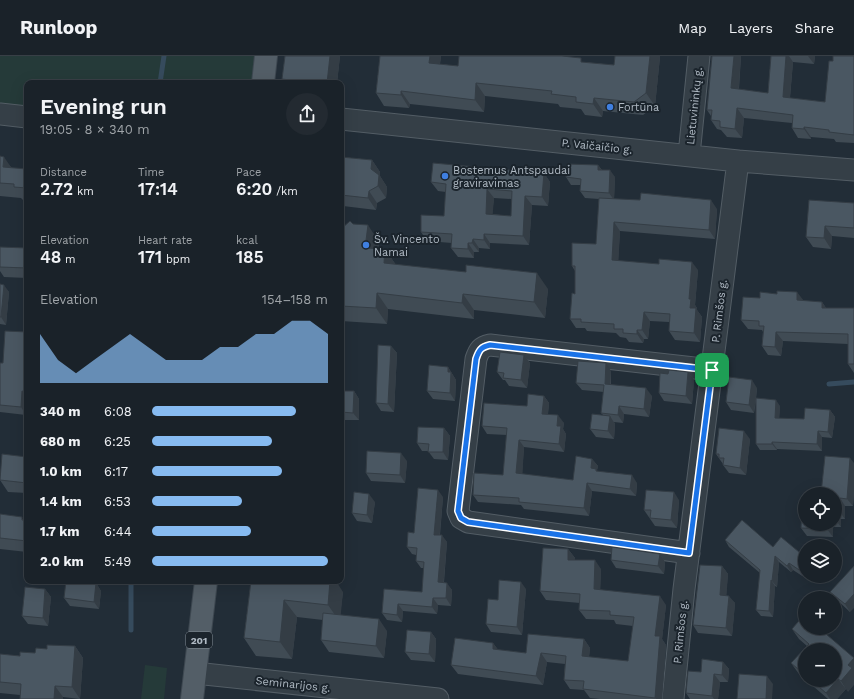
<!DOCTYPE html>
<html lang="en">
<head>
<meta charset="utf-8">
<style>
	:root { --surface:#1a2229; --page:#232a31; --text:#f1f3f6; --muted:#9fa4a8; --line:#383f46; --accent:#87bbf1 }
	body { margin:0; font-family:"Work Sans",sans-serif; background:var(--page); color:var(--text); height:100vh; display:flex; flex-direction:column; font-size:15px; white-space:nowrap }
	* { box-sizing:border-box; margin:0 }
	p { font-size:13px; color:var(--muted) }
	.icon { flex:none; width:22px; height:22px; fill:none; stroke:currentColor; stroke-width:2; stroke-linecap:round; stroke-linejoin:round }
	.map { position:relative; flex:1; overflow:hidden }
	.side { position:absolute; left:24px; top:24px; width:320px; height:504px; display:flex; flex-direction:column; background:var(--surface); border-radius:8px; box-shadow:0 4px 16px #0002,0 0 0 1px var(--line) }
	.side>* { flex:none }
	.controls { position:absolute; left:798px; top:431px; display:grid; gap:8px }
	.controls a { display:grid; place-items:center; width:44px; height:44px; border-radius:50%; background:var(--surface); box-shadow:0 4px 16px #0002,0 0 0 1px var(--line); font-size:20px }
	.pin { position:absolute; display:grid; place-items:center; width:34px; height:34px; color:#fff; margin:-17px; border-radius:8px; box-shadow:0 2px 6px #0006 }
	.round { display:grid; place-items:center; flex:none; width:42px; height:42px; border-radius:21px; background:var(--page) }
	.summary { display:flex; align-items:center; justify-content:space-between; height:68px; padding:0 16px }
	h1 { font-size:22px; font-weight:600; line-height:30px }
	.metrics { display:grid; grid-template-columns:repeat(3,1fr); gap:6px; height:68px; padding:4px 16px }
	.metrics div { display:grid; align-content:center }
	.metrics b { font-size:17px; font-weight:600 }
	.metrics small { font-size:11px; font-weight:400 }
	.metrics p { font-size:11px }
	.chart { height:112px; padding:8px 16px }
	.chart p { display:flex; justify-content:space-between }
	.chart svg { width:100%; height:72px; margin-top:4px; fill:var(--accent); opacity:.7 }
	ul { padding:0 16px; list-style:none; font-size:13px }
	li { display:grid; grid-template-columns:64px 48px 1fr; align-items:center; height:30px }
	li i { height:10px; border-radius:5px; background:var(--accent) }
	header { display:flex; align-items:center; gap:24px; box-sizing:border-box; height:56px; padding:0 20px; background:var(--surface); border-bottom:1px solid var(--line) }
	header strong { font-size:19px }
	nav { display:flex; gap:22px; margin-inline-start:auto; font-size:14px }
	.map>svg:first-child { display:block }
	.green { fill:#253a39 }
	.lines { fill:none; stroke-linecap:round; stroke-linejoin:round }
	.stream { stroke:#364b5d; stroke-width:5 }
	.minor-casing { stroke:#535d65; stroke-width:23 }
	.major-casing { stroke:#3e4851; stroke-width:24 }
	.minor { stroke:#353f47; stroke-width:21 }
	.major { stroke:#535e67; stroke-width:22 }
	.wall { fill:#404b54; fill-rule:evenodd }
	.shaded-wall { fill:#343d45 }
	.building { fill:#4a5762; stroke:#343d45; fill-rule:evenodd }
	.route-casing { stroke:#fff; stroke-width:8 }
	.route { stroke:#1a73e8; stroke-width:5 }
	.shop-dot { fill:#3f7fe0; stroke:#1b242c; stroke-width:1.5 }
	.labels { text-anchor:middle; stroke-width:4; stroke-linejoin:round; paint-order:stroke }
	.shield { fill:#1b242c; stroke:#838d96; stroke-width:1 }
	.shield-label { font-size:10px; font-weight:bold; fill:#b0bac4 }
	.street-label { font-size:11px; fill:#b0bac4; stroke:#1b242c }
	.poi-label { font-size:11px; fill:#b0bac4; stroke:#1b242c; text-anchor:start }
</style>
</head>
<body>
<header>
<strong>Runloop</strong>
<nav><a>Map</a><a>Layers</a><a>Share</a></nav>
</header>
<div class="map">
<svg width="854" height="643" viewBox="0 0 854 643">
	<rect width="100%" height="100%" fill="#222d37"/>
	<path class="green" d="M0 0H266L263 27H27V61L0 58Z
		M145 609 167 612 164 643H141Z"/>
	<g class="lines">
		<path class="stream" d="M160 27 164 0
			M829 328 854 326
			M131 574V525"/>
		<g class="minor-casing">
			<path id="minor" d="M0 58 27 61
				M341 63 738 105 854 114
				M689 99 699 0
				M689 497 468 466 461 462 458 455 476 303C479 294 481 291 490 289L712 314
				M195 617 438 643
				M673 643 684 533 738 105"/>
		</g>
		<g class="major-casing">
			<path id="major" d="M263 27 266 0
				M192 643 206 525"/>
		</g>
		<use href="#minor" class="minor"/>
		<use href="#major" class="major"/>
	</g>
	<path class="wall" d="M285 0H340L337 27H285L282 23Z
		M380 0H441L440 8 458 10 584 6 614 9 615 0H660V1L655 50 643 59 603 55 602 61 585 59 581 53 560 51 558 48 485 40 484 56 410 48 409 52 384 50 376 37Z
		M712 0H741L739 33 768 37 771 0H815L814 8 793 6 790 42 825 46 833 5 854 0V87L836 86 834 83 811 81V83L798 82 792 72V67L744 62 742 82 727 81 721 74 717 73 711 64V60L707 54Z
		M0 100 12 112 27 113V145L23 144 21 142 0 140Z
		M341 101 372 104 380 116V120L387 131 386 142 377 147 376 154 343 150 341 148Z
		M598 109 602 114 615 121 614 143 717 153 715 183 620 175 618 205 698 214 695 249 697 252V254L702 261 700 286 675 284 669 275V266L650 265 648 283H644L643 287 629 286 626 282 620 281 616 277 587 275 585 272H576L570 263 575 238V215L572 210 596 188 599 143 585 142 580 135 581 129H571L566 121Z
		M544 117 550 126 548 150 532 149 529 189 490 187V193L479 192V196H474V202L458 201 451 192 452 187 427 185 421 176 444 160 446 136 438 135 431 126ZM494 142 512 143 511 160 492 158Z
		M854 147V182L832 180 831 193 813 191 806 181Z
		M353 168 379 186 378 193H385L396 209 548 233 545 262 474 254V263L388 253 387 268 341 265V173Z
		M27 192V222L4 221 0 215V211Z
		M0 228 9 236 6 269 0 268Z
		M804 245 822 246 826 252H854V317L848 308V288L783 285 781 300 768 299 762 290 763 276 762 274 748 273 741 264Z
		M27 276V352L26 359 0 356V307H3Z
		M391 290 397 297 394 356 381 355 376 347Z
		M524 299 530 307 527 332 509 330 505 324H503L497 316Z
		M448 311 456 324 455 345 433 343 427 335Z
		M611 315V329L652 340 649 361 624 358 623 367 614 366 615 368 614 383 596 381 590 373 603 359 601 357 604 336 582 334 576 327Z
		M688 316 694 324 692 348 664 345 659 337 668 318Z
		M757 332 756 343 780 350 779 362 804 363 830 354 835 361 832 382 822 381V395L777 393V394H760L756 388V345L754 357 731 354 726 346Z
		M341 335H354L359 343V364H341Z
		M544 340 549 347 548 358 564 367 563 373 566 378 564 396 524 391 522 418 573 424 592 403 598 410 597 414V415L637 427 636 440 592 435 589 460 524 453 521 449 478 446 473 439 503 419 507 379 487 378 482 370 527 350Z
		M444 372 450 380 448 404 434 403 428 395H422L417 387Z
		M750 383 746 419 729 417 723 409V408L716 398Z
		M27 401V437L8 436 0 424V420Z
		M407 405 405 427 371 425 366 417Z
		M854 407V435L853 450H845V463H841V471H833V481L807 480 801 472 805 468H835V438Z
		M443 441 440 479 447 486 444 526 452 534 451 550 438 549 437 558 403 555 402 566 387 564 382 557 384 533 422 536 424 512H421L416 505V499L412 498 407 491 414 477Z
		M679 444 677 472 655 470 644 454Z
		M375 446 372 467 357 465 352 457Z
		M0 458 27 464V496L0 493Z
		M725 484 773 491 805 501V520H813L810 525 793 514 791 516 779 506 777 531 775 530 773 561 761 560 756 554 760 517 729 491Z
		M568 493 575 502 574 504 601 513 600 534 666 549 662 583 666 589 662 643H600L590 642 584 634 570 633 564 624 565 608 547 606 543 629 458 618 451 609 493 587 498 594 526 597 584 583 590 592 589 601 628 605 633 570 616 568 614 564 586 563 579 554 580 547 546 544 540 535Z
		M660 498 665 506 664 518 616 512 611 504Z
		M722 510 728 518 726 539 735 547 732 580 698 577 693 569Z
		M854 510 850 556 836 543 830 536Z
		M251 525 343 536 340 559 387 575 384 602 329 596 321 584 323 564 297 561 292 603 256 600 244 582Z
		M96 527 101 535 99 553 70 550 64 542Z
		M45 533 51 541 48 570 28 568 22 560Z
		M526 533 522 579 491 576 486 568 498 544Z
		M804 559 848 636 846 633 837 643H828L806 624H835L805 594V623L799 618 791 607 807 590 799 583 792 573Z
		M431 576 436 583 435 606 411 604 405 596Z
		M75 590 83 602 80 643 63 641V643H20V639L0 637V598L20 600 35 597 47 593Z
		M723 606 729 613 728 626H720L718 643H690L686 637 701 616Z"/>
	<path class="shaded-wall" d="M330 0H340L337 27H327Z
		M430 0H441L438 19 429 7Z
		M650 0H660V1L655 50 646 37Z
		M734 0H741L738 42 731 32Z
		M786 0H789L793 6 789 51 783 41Z
		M808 0H815L814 8Z
		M476 27 485 40 484 56 475 44Z
		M401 35 410 48 409 52 401 39Z
		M594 42 603 55 602 61 593 48Z
		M737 52 744 62 742 82 735 73Z
		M804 71 811 81V83L804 73Z
		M4 101 13 114 3 111Z
		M372 104 380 116V120L387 131 386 142 378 130 371 113Z
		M598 109 604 117 598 114Z
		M610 114 615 121 614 144 609 137Z
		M544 117 550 126 548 150 542 141Z
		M487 133 494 142 492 167 486 158Z
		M369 135 377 147 376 154 368 142Z
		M525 140 532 149 529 189 523 180Z
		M711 144 717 153 715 183 709 174Z
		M614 166 620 175 618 213 612 204Z
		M368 169 379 186 377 208 365 192Z
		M825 170 832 180 831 193 824 182Z
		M484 178 490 187V193L484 184Z
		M473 183 479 192V196L472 187Z
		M468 187 474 196V202L468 193Z
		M385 193 396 209 384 207Z
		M692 206 698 214 695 249 697 252V254L702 261 700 286 694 277 689 243Z
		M537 217 548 233 545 262 534 246Z
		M4 229 9 236 6 269 1 261Z
		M797 236 804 245 797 244Z
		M377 237 388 253 387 268 376 252Z
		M463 238 474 254V263L462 247Z
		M822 246 829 256 822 252Z
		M644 256 650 265 648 283 642 274Z
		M637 274 644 283 643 287 637 278Z
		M776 276 783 285 781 300 775 291Z
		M391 290 397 297 394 356 388 348Z
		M524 299 530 307 527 332 521 324Z
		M27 302V339L25 336Z
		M606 307 611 315 610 336 605 328Z
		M448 311 456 324 455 345 450 337 448 316Z
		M688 316 694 324 692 348 686 340Z
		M752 324 757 332 754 357 749 349Z
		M646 332 652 340 649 361 644 353Z
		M22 335 27 342 26 359 21 351Z
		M354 335 359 343V364L353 357Z
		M544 340 549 347 547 365 542 358Z
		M776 344 780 350 779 368 775 362Z
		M619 350 624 358 623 367 618 359Z
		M830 354 835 361 832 382 828 376Z
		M558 359 564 367 563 373 566 378 564 396 559 388 557 370Z
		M610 360 615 368 614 383 608 375Z
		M444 372 450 380 448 404 443 396Z
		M744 375 750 383 746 419 740 412Z
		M818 375 822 381V395L817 388Z
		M519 384 524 391 522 425 516 417Z
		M772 386 777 393V394L772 388Z
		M401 397 407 405 405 427 400 419Z
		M850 402 854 407V435L853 450 847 443Z
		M592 403 598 410 597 414 601 421 591 412Z
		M632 419 637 427 636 440 630 433Z
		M587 427 592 435 589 460 584 452Z
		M341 434 342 435 341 447Z
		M438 434 443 441 439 486 434 479Z
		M674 436 679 444 677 472 671 464Z
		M369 438 375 446 372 467 367 459Z
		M840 442 845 450V463L839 455Z
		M835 455 841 463V471L835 463Z
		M827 468H831L833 471V481L827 473Z
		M442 479 447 486 443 533 438 526Z
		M568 493 575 502 574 513 568 504Z
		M660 498 665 506 664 518 658 510Z
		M775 500 779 506 777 531 772 525Z
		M595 504 601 513 600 542 594 533Z
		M789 507 793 514 791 516 787 510Z
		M722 510 728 518 726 547 720 539Z
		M807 520H813L810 525Z
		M771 524 775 530 773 561 769 555Z
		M330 525H336L343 536 340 566 328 549Z
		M521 526 526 533 522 579 517 571Z
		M96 527 101 535 99 553 94 546Z
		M447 527 452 534 451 550 446 542Z
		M45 533 51 541 48 570 43 562Z
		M854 538V552L850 556 845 548Z
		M660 540 666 549 662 583 666 589 662 643H656L655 642V580Z
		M729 540 735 547 732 580 726 572Z
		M433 542 438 549 437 558 432 551Z
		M284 544 297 561 292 603 280 586Z
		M398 548 403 555 402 566 397 559Z
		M379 563 387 575 384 602 376 590Z
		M431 576 436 583 435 606 429 598Z
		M584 583 590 592 588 609 582 600Z
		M493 587 500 596 493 593Z
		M75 590 83 602 80 643 72 631Z
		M541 597 547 606 543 629 536 620Z
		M854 602V629L848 636 841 625 848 609Z
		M723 606 729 613 728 626 722 619Z
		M714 618 720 626 718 643H714L712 640Z
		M767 620 773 628 772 643H766Z
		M838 623 846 633 837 643H830L826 637Z
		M55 630 63 641V643H54Z"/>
	<path class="building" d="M285 0H330L327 27H313L282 23Z
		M380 0H430L429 7 458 10 459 0H562L581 2V6L614 9 615 0H650L646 37 634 46 594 42 593 48 576 46V41L551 38 552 35 476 27 475 44 401 35V39L376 37Z
		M712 0H734L731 32 768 37 771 0H786L783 41 825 46 829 5H833V0H854V79L829 76V74L804 71V73L792 72 793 59 737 52 735 73 720 71V65L711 64 712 54H707Z
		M0 100 4 101 3 111 27 113V132L14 131V128L0 127Z
		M341 101 372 104 371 113 379 119 378 130 369 135 368 142 341 139Z
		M433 107 544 117 542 141 525 140 523 180 484 178V184L473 183 472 187H468V193L451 192 452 178 421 176V159L444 160 446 128 431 126ZM487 133 512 135 511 160 486 158Z
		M567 108 598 109V114H610L609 137 580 135 581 123 566 121Z
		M641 137 711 144 709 174 614 166 612 204 659 208V203L692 206 689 243H691L690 252H696L694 277 669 275 670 258 644 256 642 274H637V278L623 277V273H614V268L581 266V263H570L572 237 575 238V210H572V187L596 188 599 142 640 144Z
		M809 144 854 147V172L825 170 824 182 806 181Z
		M350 165 353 168 368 169 365 192 385 193 384 207 466 216V209L537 217 534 246 463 238 462 247 377 237 376 252 341 250V173Z
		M0 191 27 192V212L0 211Z
		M0 228 4 229 1 261H0Z
		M777 235 797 236V244L822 246V252H854V308H848V278L776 276 775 291 762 290 764 270H759V265L741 264 743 241 760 242V236L777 238Z
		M5 275 27 276V302L25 336 22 335 21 351 0 349V307H3Z
		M378 289 391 290 388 348 376 347Z
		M500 296 524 299 521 324 503 322 504 317 497 316Z
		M578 305 606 307 605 328 646 332 644 353 619 350 618 359 601 357 604 329 576 327Z
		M429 309 448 311V316H451L450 337 427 335Z
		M669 314 688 316 686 340 659 337 660 317 668 318Z
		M729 321 752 324 749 349 726 346Z
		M341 335H354L353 357 341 356Z
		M528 338 544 340 542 358 558 359 557 370H561L559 388 519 384 516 417 573 424 576 400 592 403 591 412 596 413V415L632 419 630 433 587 427 584 452 519 446V442L473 439 474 417 503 419 507 372 482 370 484 347 527 350Z
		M756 342 776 344 775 362 804 363 805 352 830 354 828 376 818 375 817 388 772 386V388H756Z
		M592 358 610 360 608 375 590 373Z
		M418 371 444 372 443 396H428L429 388 417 387Z
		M719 372 744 375 740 412 723 409 724 402H719V398H716Z
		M367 395 401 397 400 419 366 417Z
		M2 398 27 401V427L0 424Z
		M825 400 850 402 847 443 840 442 839 455H835V463V438H821Z
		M418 432 438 434 434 479H442L438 526 447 527 446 542H433L432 551 398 548 397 559 382 557 384 533 422 536 424 506 416 505 417 492 407 491 408 476 414 477Z
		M646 434 674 436 671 464 650 462 651 454H644Z
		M354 436 369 438 367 459 352 457Z
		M802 452H805V468H827V473L801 472Z
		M0 458 22 461V464H27V485L0 482Z
		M742 464 773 491 781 481 805 501V518L789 507 787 510 775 500 772 525 771 524 769 555 756 554 760 514 725 484Z
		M612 491 660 498 658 510 611 504Z
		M543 492 568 493V504H595L594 533 660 540 655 580H660L655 642 583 633 584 625 564 624 566 600 541 597 536 620 451 609 455 582 493 587V593L526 597 528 578 584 583 582 600 628 605 634 561 610 559V555L579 554 580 538 540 535Z
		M700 509 722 510 720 539 729 540 726 572 693 569Z
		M854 510V538L845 548 830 536Z
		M499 524 521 526 517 571 486 568 488 543 498 544Z
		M66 525H78L96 527 94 546 64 542Z
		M251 525H330L328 549 284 544 280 586 244 582Z
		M25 531 45 533 43 562 22 560Z
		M323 557 379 563 376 590 321 584Z
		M804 559 805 560V572H819L854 602 848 609 852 612 841 625 838 623 826 637 811 624H835V594H805V619L791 607 809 588 792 573Z
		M407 574 431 576 429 598 405 596Z
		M47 589 75 590 72 631 55 630 54 643H20L21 628 0 626V598L20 600V596L35 597 36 592 47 593Z
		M702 603 723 606 722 619 714 618 712 640 686 637 688 615 701 616Z
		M739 618 767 620 766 643H737Z"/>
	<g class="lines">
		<g class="route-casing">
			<path id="route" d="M490 289 712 314 689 497 468 466 461 462 458 455 476 303C479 294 481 291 490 289Z"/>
		</g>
		<use href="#route" class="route"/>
	</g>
	<g class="shop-dot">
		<circle cx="610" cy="51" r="4"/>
		<circle cx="445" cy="120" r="4"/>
		<circle cx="366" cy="189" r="4"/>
	</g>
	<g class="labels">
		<rect class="shield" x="186" y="576" width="26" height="16" rx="3"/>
		<g class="shield-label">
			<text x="199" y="588">201</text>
		</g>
		<g class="street-label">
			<text transform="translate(694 50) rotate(-84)" y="4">Lietuvininkų g.</text>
			<text transform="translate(597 90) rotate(6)" y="4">P. Vaičaičio g.</text>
			<text transform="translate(719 255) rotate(-83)" y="4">P. Rimšos g.</text>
			<text transform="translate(680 576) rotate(-84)" y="4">P. Rimšos g.</text>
			<text transform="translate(293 628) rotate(6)" y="4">Seminarijos g.</text>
		</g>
		<g class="poi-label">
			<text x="618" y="55">Fortūna</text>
			<text x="453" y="118">Bostemus Antspaudai<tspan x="453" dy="13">graviravimas</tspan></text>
			<text x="374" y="187">Šv. Vincento<tspan x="374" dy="13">Namai</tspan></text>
		</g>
	</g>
</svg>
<div class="controls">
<a><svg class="icon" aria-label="locate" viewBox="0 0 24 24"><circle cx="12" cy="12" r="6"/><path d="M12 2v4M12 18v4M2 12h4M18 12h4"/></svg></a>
<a><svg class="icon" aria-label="layers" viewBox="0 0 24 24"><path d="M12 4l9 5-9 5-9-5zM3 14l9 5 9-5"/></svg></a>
<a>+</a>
<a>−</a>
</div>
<div class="pin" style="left:712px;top:314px;background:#1e9e55"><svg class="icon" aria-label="arrive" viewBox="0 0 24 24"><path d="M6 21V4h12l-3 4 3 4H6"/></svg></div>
<section class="side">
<div class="summary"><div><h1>Evening run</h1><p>19:05 · 8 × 340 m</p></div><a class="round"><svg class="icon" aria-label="share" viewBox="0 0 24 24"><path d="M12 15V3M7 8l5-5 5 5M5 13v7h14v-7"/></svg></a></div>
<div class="metrics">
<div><p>Distance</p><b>2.72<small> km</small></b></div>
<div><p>Time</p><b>17:14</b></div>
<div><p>Pace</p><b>6:20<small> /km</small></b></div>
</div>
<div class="metrics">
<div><p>Elevation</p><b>48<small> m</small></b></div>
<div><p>Heart rate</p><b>171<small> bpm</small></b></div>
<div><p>kcal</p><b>185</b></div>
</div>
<div class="chart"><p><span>Elevation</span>154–158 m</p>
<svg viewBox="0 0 160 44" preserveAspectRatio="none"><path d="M0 44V14L10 30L20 38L30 30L40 22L50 14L60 22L70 30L80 30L90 30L100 22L110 22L120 14L130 14L140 6L150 6L160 14V44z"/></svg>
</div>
<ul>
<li><b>340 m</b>6:08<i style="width:82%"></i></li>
<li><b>680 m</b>6:25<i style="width:68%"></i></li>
<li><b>1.0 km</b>6:17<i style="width:74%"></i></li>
<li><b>1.4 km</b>6:53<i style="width:51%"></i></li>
<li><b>1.7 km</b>6:44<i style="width:56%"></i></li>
<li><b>2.0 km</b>5:49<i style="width:100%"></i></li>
</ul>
</section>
</div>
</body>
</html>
